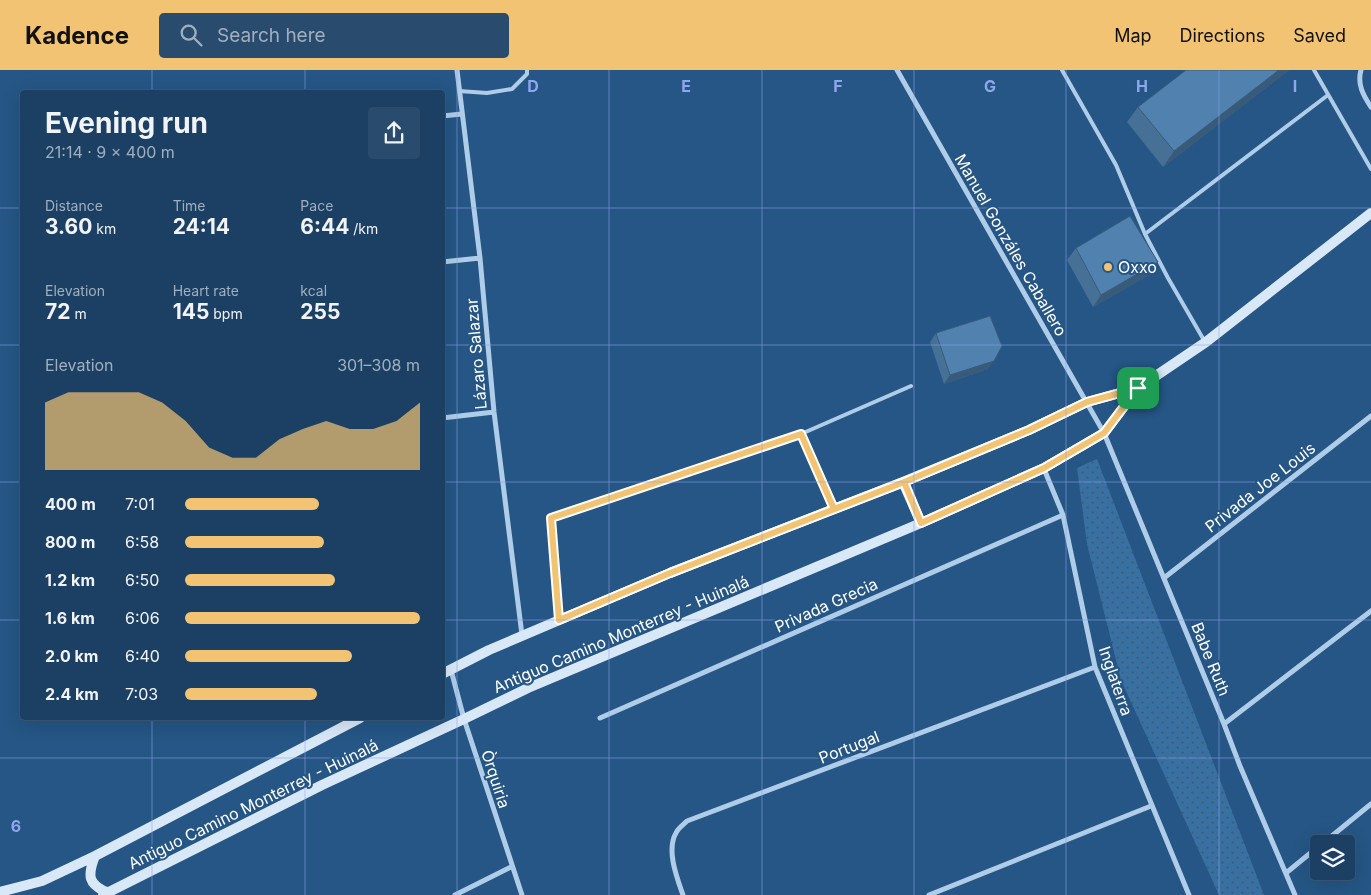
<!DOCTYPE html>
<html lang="en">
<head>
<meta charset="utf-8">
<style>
	:root { --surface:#1c4064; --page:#294b6d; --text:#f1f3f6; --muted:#a0afbf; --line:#3a5978; --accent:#f2c373 }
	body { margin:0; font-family:Inter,sans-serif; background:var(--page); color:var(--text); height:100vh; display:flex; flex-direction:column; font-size:19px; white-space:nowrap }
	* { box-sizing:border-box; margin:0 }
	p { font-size:16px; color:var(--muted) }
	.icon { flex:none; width:28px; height:28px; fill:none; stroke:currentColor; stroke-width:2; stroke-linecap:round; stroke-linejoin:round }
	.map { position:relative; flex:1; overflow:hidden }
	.details { position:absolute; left:20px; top:20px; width:425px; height:630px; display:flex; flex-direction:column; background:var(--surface); border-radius:5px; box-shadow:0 5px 20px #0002,0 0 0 1px var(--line) }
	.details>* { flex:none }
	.fabs { position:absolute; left:1310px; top:765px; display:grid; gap:10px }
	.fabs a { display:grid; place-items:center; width:45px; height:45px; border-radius:5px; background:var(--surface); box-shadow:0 5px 20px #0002,0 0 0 1px var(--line); font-size:25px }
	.pin { position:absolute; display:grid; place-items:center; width:42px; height:42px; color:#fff; margin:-21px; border-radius:10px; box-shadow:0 2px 8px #0006 }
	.round { display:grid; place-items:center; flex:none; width:52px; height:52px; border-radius:5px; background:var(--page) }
	.overview { display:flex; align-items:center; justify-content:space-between; height:85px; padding:0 25px }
	h1 { font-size:28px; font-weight:700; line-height:38px }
	.stats { display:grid; grid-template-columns:repeat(3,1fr); gap:8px; height:85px; padding:5px 25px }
	.stats div { display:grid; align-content:center }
	.stats b { font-size:21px; font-weight:700 }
	.stats small { font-size:14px; font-weight:400 }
	.stats p { font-size:14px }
	.chart { height:140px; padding:10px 25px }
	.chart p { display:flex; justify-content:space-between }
	.chart svg { width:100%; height:90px; margin-top:5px; fill:var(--accent); opacity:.7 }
	ul { padding:0 25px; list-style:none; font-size:16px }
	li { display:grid; grid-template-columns:80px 60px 1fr; align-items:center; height:38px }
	li i { height:12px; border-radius:6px; background:var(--accent) }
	header { display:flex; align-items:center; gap:30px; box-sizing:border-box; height:70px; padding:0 25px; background:var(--accent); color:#111 }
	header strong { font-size:24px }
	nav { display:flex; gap:28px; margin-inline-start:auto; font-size:18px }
	.search { width:350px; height:45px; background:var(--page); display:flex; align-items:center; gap:12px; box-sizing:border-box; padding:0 18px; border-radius:5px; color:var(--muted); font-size:19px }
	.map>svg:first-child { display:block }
	.park { fill:url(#park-dots) }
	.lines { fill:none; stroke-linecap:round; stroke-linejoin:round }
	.lane { stroke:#afcde8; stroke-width:4 }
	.street { stroke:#afcde8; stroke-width:5 }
	.secondary { stroke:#d9e8f7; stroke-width:10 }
	.wall { fill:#467096 }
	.shaded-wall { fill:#395b7a }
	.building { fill:#5182af; stroke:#395b7a }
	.route-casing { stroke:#fff; stroke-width:10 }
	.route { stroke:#f2c373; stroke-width:6 }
	.grid { fill:none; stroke:#8ea6ec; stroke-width:1; stroke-opacity:0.55 }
	.poi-dot { fill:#f2c373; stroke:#255685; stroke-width:2 }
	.labels { text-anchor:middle; stroke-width:4; stroke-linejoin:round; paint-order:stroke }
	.street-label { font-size:16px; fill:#fff; stroke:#255685 }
	.poi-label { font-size:16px; fill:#fff; stroke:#255685; text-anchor:start }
	.grid-label { font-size:16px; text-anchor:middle; font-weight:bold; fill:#8ea6ec; stroke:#255685; stroke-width:4; stroke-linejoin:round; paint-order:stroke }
</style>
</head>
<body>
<header>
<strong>Kadence</strong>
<div class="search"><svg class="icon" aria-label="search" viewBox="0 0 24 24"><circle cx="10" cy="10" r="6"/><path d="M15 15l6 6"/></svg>Search here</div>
<nav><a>Map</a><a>Directions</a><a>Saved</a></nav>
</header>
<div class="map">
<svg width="1371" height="825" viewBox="0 0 1371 825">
	<defs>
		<pattern id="park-dots" width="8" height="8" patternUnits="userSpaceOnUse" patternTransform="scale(1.25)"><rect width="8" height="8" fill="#3970a2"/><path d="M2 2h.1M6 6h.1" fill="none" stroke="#445a6e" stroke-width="1.8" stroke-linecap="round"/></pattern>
	</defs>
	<rect width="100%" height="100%" fill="#255685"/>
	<path class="park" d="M1097 389 1264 825H1219L1121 610 1087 474 1077 398Z"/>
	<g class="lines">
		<path class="lane" d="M1062 0 1116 95 1145 164 1168 208 1205 272
			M1314 0 1371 99
			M459 21 487 23 512 19 527 4V0
			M1145 164 1328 25
			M833 437 801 364 911 316
			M559 549 551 448 801 364"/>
		<path class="street" d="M457 0 480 188 494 342 522 565
			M897 0 1104 363 1224 654 1240 696 1295 825
			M1361 0C1357 14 1363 25 1371 37
			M442 46 462 44
			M442 192 480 188
			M442 348 494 342
			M1044 399 1063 445 1095 597 1189 825
			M1164 508 1371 346
			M451 600 464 649 522 825
			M600 648 1063 445
			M1224 654 1371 541
			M1322 774 1371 734
			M1286 803 1319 776
			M455 825 511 797
			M683 825C677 808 666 780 676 763 678 758 683 755 687 751L1095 597
			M929 825 1151 736"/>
		<path class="secondary" d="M903 412 921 453
			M442 604 489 580 670 503 903 412 1029 360 1087 332 1138 318 1206 272 1371 143
			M95 786C87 806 88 815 109 823
			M0 822 42 811 95 786 360 648
			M103 825 322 715 464 649 528 618 921 453 1044 398 1104 363 1138 318"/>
	</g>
	<path class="wall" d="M1289 0 1163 97 1127 52 1138 37Z
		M1076 178 1158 192 1149 205 1093 237 1067 190Z
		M936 263 988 299 944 314 930 272Z"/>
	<path class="shaded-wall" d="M1279 0H1289L1163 97 1174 81Z
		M1158 192 1149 205 1093 237 1101 225Z
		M994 291 988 299 944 314 950 305Z"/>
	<path class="building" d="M1186 0H1279L1174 81 1138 37Z
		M1130 146 1158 192 1101 225 1076 178Z
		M990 246 1002 276 994 291 950 305 936 263Z"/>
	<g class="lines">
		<g class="route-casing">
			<path id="route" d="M1138 318 1087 332 1029 360 904 412 670 503 559 550 551 448 801 364 834 439 904 412 921 453 1044 398 1104 363 1138 318"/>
		</g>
		<use href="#route" class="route"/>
	</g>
	<path class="grid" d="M152 0V22M305 0V22M457 0V825M609 0V825M762 0V825M914 0V825M1066 0V825M1219 0V825M0 138H22M442 138H1371M0 275H22M442 275H1371M0 412H22M442 412H1371M0 550H22M442 550H1371M152 648V825M305 648V825M0 688H1371"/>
	<circle class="poi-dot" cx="1108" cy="197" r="5"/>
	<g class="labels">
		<g class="street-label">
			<text transform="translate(1011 175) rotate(60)" y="6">Manuel Gonzáles Caballero</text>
			<text transform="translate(476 284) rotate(-95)" y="6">Lázaro Salazar</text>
			<text transform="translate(1260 417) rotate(-38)" y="6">Privada Joe Louis</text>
			<text transform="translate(826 535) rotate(-24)" y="6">Privada Grecia</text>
			<text transform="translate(621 564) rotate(-23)" y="6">Antiguo Camino Monterrey - Huinalá</text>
			<text transform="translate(1211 589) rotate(68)" y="6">Babe Ruth</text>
			<text transform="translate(1116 611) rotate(71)" y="6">Inglaterra</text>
			<text transform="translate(849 677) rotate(-21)" y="6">Portugal</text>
			<text transform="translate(496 709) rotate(72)" y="6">Òrquiria</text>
			<text transform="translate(253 734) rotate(-26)" y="6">Antiguo Camino Monterrey - Huinalá</text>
		</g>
		<g class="poi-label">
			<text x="1118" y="203">Oxxo</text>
		</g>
	</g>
	<g class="grid-label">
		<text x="533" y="22">D</text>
		<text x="686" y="22">E</text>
		<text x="838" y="22">F</text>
		<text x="990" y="22">G</text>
		<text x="1142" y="22">H</text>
		<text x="1295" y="22">I</text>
		<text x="16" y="762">6</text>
	</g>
</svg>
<div class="fabs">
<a><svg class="icon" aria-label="layers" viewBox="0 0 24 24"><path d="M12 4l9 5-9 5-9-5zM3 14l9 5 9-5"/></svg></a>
</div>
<div class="pin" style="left:1138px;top:318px;background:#1e9e55"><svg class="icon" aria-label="arrive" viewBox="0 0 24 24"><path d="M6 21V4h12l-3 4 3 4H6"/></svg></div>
<section class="details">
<div class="overview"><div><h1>Evening run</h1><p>21:14 · 9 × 400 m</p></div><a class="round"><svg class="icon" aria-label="share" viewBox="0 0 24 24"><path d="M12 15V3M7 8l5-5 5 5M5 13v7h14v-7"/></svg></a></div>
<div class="stats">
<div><p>Distance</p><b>3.60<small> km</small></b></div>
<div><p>Time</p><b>24:14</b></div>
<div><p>Pace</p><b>6:44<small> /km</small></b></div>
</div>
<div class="stats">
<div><p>Elevation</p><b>72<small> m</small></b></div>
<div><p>Heart rate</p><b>145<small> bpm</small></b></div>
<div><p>kcal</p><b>255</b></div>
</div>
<div class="chart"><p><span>Elevation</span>301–308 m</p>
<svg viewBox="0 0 160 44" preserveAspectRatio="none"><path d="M0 44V11L10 6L20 6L30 6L40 6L50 11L60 20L70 33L80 38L90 38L100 29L110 24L120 20L130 24L140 24L150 20L160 11V44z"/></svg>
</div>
<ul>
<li><b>400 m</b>7:01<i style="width:57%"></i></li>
<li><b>800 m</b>6:58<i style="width:59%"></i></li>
<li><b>1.2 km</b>6:50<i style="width:64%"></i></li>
<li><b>1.6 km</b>6:06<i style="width:100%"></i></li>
<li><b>2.0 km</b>6:40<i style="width:71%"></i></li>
<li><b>2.4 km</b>7:03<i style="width:56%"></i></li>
</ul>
</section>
</div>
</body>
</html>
